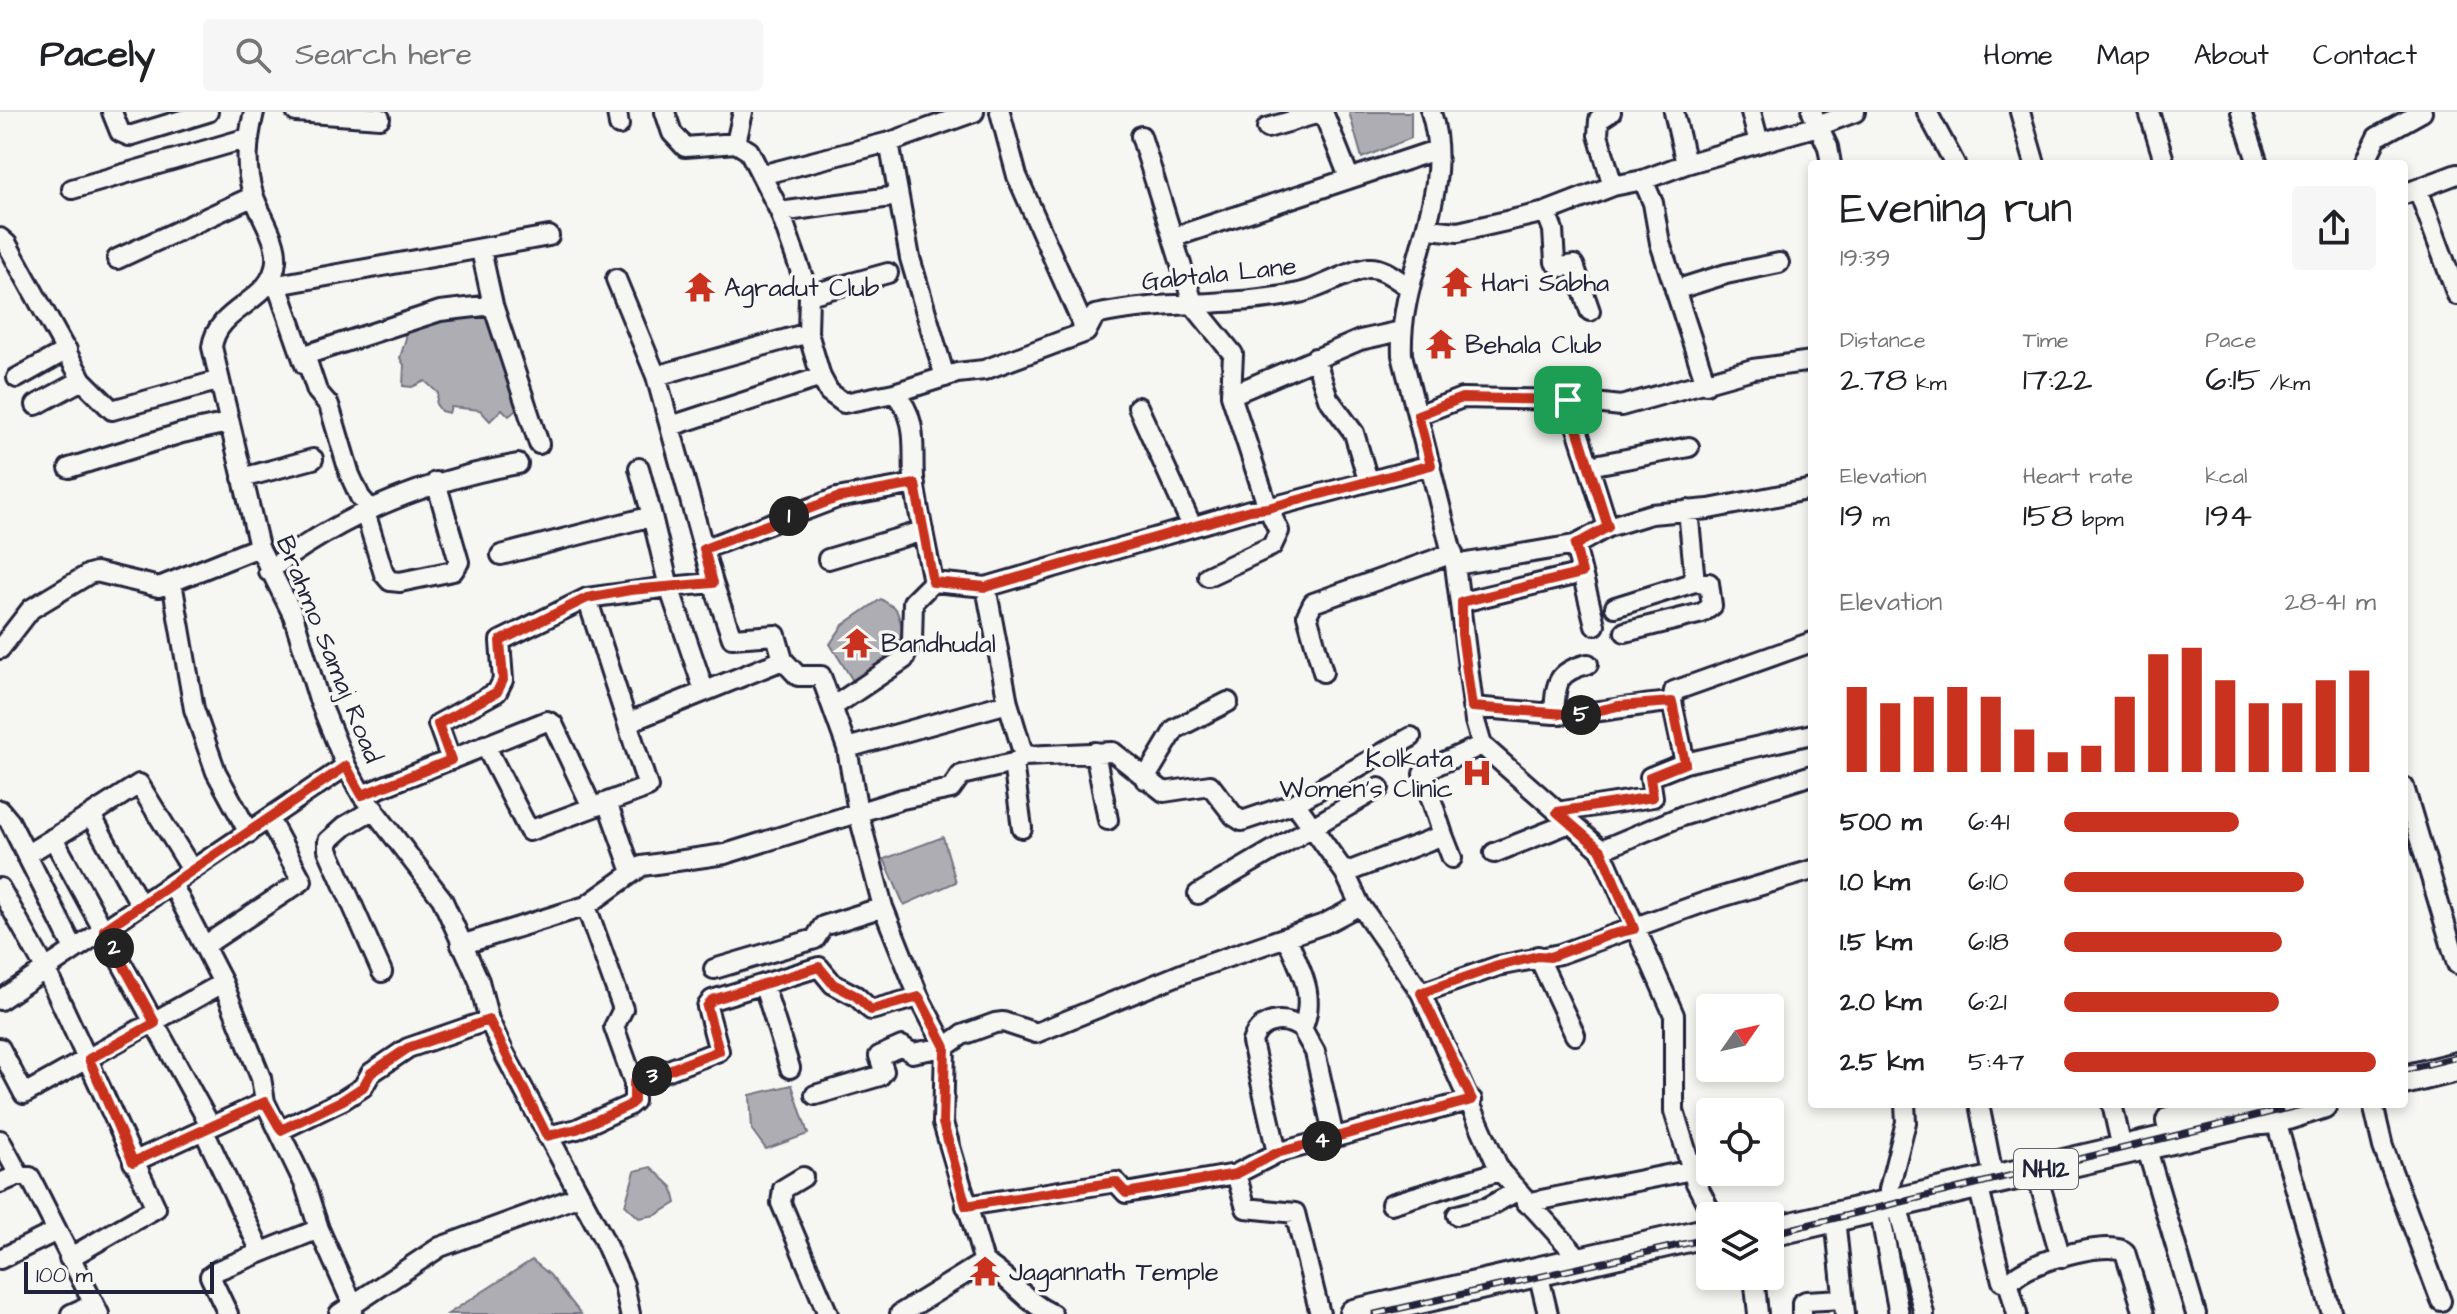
<!DOCTYPE html>
<html lang="en">
<head>
<meta charset="utf-8">
<style>
	:root { --surface:#fff; --page:#f6f6f6; --text:#202124; --muted:#757577; --line:#e0e0e0; --accent:#c8321e }
	body { margin:0; font-family:"Architects Daughter",sans-serif; background:var(--page); color:var(--text); height:100vh; display:flex; flex-direction:column; font-size:30px; white-space:nowrap }
	* { box-sizing:border-box; margin:0 }
	p { font-size:26px; color:var(--muted) }
	.icon { flex:none; width:44px; height:44px; fill:none; stroke:currentColor; stroke-width:2; stroke-linecap:round; stroke-linejoin:round }
	.map { position:relative; flex:1; overflow:hidden }
	.side { position:absolute; left:1808px; top:48px; width:600px; height:948px; display:flex; flex-direction:column; background:var(--surface); border-radius:8px; box-shadow:0 4px 12px #0003 }
	.side>* { flex:none }
	.needle { width:52px; rotate:56deg }
	.tools { position:absolute; left:1696px; top:882px; display:grid; gap:16px }
	.tools a { display:grid; place-items:center; width:88px; height:88px; border-radius:8px; background:var(--surface); box-shadow:0 4px 12px #0003; font-size:40px }
	.scale { position:absolute; left:24px; bottom:20px; width:190px; box-sizing:border-box; padding-left:8px; border:4px solid #22223b; border-top:0; font-size:22px; line-height:28px; white-space:nowrap; color:#22223b; -webkit-text-stroke:6px #f6f6f2; paint-order:stroke }
	.pin { position:absolute; display:grid; place-items:center; width:68px; height:68px; color:#fff; margin:-34px; border-radius:16px; box-shadow:0 4px 12px #0006 }
	.km { position:absolute; width:40px; height:40px; margin:-20px; border-radius:50%; background:#222; color:#fff; font-size:22px; line-height:40px; text-align:center }
	.round { display:grid; place-items:center; flex:none; width:84px; height:84px; border-radius:8px; background:var(--page) }
	.head { display:flex; align-items:center; justify-content:space-between; height:136px; padding:0 32px }
	h1 { font-size:44px; font-weight:600; line-height:60px }
	.metrics { display:grid; grid-template-columns:repeat(3,1fr); gap:12px; height:136px; padding:8px 32px }
	.metrics div { display:grid; align-content:center }
	.metrics b { font-size:34px; font-weight:600 }
	.metrics small { font-size:22px; font-weight:400 }
	.metrics p { font-size:22px }
	.chart { height:224px; padding:16px 32px }
	.chart p { display:flex; justify-content:space-between }
	.chart svg { width:100%; height:144px; margin-top:8px; stroke:var(--accent); stroke-width:6 }
	ul { padding:0 32px; list-style:none; font-size:26px }
	li { display:grid; grid-template-columns:128px 96px 1fr; align-items:center; height:60px }
	li i { height:20px; border-radius:10px; background:var(--accent) }
	header { display:flex; align-items:center; gap:48px; box-sizing:border-box; height:112px; padding:0 40px; background:var(--surface); border-bottom:2px solid var(--line) }
	header strong { font-size:38px }
	nav { display:flex; gap:44px; margin-inline-start:auto; font-size:28px }
	.search { width:560px; height:72px; background:var(--page); display:flex; align-items:center; gap:20px; box-sizing:border-box; padding:0 28px; border-radius:8px; color:var(--muted); font-size:30px }
	.map>svg:first-child { display:block }
	.water { fill:#adadb3; stroke:#757583; stroke-width:2 }
	.lines { fill:none; stroke-linecap:round; stroke-linejoin:round }
	.minor-casing { stroke:#22223b; stroke-width:24 }
	.highway-casing { stroke:#22223b; stroke-width:34 }
	.minor { stroke:#f6f6f2; stroke-width:18 }
	.highway { stroke:#f6f6f2; stroke-width:28 }
	.rail-casing { stroke:#22223b; stroke-width:7 }
	.rail { stroke:#f6f6f2; stroke-width:4; stroke-dasharray:12; stroke-linecap:butt }
	.route-casing { stroke:#fff; stroke-width:16 }
	.route { stroke:#c8321e; stroke-width:10 }
	.labels { text-anchor:middle; stroke-width:7; stroke-linejoin:round; paint-order:stroke }
	.shield { fill:#f6f6f2; stroke:#626272; stroke-width:2 }
	.shield-label { font-size:24px; font-weight:bold; fill:#22223b }
	.street-label { font-size:26px; fill:#22223b; stroke:#f6f6f2 }
	.poi-label { font-size:26px; fill:#22223b; stroke:#f6f6f2; text-anchor:start }
</style>
</head>
<body>
<header>
<strong>Pacely</strong>
<div class="search"><svg class="icon" aria-label="search" viewBox="0 0 24 24"><circle cx="10" cy="10" r="6"/><path d="M15 15l6 6"/></svg>Search here</div>
<nav><a>Home</a><a>Map</a><a>About</a><a>Contact</a></nav>
</header>
<div class="map">
<svg width="2457" height="1202" viewBox="0 0 2457 1202">
	<rect width="100%" height="100%" fill="#f6f6f2"/>
	<filter id="ink" filterUnits="userSpaceOnUse"><feTurbulence type="fractalNoise" baseFrequency=".0125" numOctaves="2"/><feDisplacementMap in="SourceGraphic" scale="16" xChannelSelector="R" yChannelSelector="G"/><feConvolveMatrix kernelMatrix="1 2 1 2 8 2 1 2 1" color-interpolation-filters="sRGB"/></filter>
	<g filter="url(#ink)">
		<path class="water" d="M1349 0H1411V26L1362 46Z
			M490 200 520 295 509 304 502 297 490 309 480 298 451 295 449 301 441 299 436 292 438 281 425 269 412 275 403 274 404 253 400 246 406 226 402 216 422 208Z
			M881 487 896 497 908 531 858 577 830 532 843 513Z
			M943 725 956 770 904 793 884 747Z
			M792 973 808 1022 766 1037 752 1018 750 983Z
			M651 1055 672 1075 676 1091 656 1103 639 1106 625 1093 635 1059Z
			M532 1148 550 1163 581 1202H448Z"/>
		<g class="lines">
			<g class="minor-casing">
				<path id="minor" d="M112 0 120 20 129 24 208 0
					M254 0C247 30 244 56 254 85 261 105 278 128 276 149 273 191 217 194 212 235L259 435 293 503 318 585 346 654 362 683 442 787 479 869 489 908 503 939 603 1126 624 1173 630 1202
					M296 0 380 6
					M617 0 619 13
					M665 0 672 21 685 35 736 31 749 39 780 100 809 183 808 221 821 265 829 280 844 291 894 281C922 308 910 343 915 376 920 408 927 439 933 470
					M1000 0 1017 64 1086 220
					M1431 0C1457 84 1398 159 1402 243L1455 453 1475 609 1482 633 1601 738 1674 903V999L1696 1071 1713 1104
					M1611 0 1599 8 1598 23 1613 74
					M1674 0 1686 52
					M1751 0 1759 31
					M1812 0 1828 35 1831 52
					M1927 0 1955 52
					M2020 0 2035 52
					M2149 0 2165 52
					M2241 0 2258 52
					M1267 16 1323 0 1349 65
					M1141 24 1194 194 1233 242 1231 283 1268 396 1279 419 1272 434 1208 464
					M889 30 910 146 945 265
					M736 31 743 0
					M2364 52 2377 25 2422 0
					M761 63 893 29 974 0
					M1643 68 1653 91 1660 131 1706 272
					M72 77 248 26
					M2418 77 2457 183
					M2404 82 2457 62
					M780 100 891 85
					M1546 100 1553 118 1555 150 1562 155 1574 153 1590 199
					M1429 117 1458 120 1546 100 1613 74 1643 68 1686 52 1818 14 1855 0
					M1174 125 1436 38
					M0 126 7 132 82 268
					M481 138 493 193 539 332
					M117 147 254 84
					M616 167 656 264 713 471
					M277 173 305 253
					M266 175 549 124
					M1675 178 1726 162 1779 151
					M809 183 888 161
					M1086 220 1095 203C1162 188 1232 195 1299 181 1320 177 1352 157 1369 156 1383 155 1396 167 1407 174
					M1315 246 1328 286 1354 321 1368 368
					M656 264 808 221
					M17 266 67 238
					M894 281 957 261 984 258 1086 220
					M1231 283 1360 228 1401 219
					M1568 288 1608 415
					M36 293 82 268 112 298 217 269
					M1138 295 1192 414
					M1418 303 1462 286 1568 288 1621 294 1753 257 1812 249
					M671 314 821 265
					M1589 354 1689 335
					M69 356 182 321 228 311
					M639 356 652 404
					M242 366 313 347
					M371 398 360 385 350 363 329 293 317 279 305 243 440 199 493 193
					M365 400 384 462 390 469 400 470 453 459 459 450 436 370
					M704 437 837 386 915 372
					M501 443 652 404 669 475 713 471 732 526 776 523 783 548 798 564H821L847 636 858 700 883 795 919 885 945 935 943 1011 984 1150C1010 1165 1025 1190 1052 1202
					M828 447 923 419
					M1455 453 1575 433 1608 415 1651 402 1709 397 1812 377
					M268 459C342 403 427 368 518 352
					M1582 461 1595 513
					M172 470 194 597 216 660 249 721
					M933 470 986 475 1250 398 1268 396 1431 353
					M986 475 1008 591 1024 644 1113 640 1164 680 1210 673 1234 704 1242 709 1295 691 1345 761
					M1462 490 1582 461 1575 433
					M1615 495 1695 470
					M1625 520 1702 501 1712 494 1709 471 1695 470 1688 398
					M0 537 31 497 89 462 96 460 159 475 259 435
					M1323 560 1307 503 1313 491 1453 441
					M834 594 904 547 912 529 913 490 933 470
					M1472 595 1554 602C1556 572 1555 560 1588 552
					M1554 602C1593 603 1632 593 1672 590
					M629 610 783 548
					M485 633 529 719 648 675 587 486
					M1482 633 1426 658 1423 662 1443 723 1345 761 1360 793 1421 881 1500 1059 1580 1147
					M847 636 1008 591
					M1095 640 1108 708
					M451 648 438 612 497 580 503 568 500 529 587 486 669 475 704 578
					M1013 651 1022 716
					M1685 651 1672 590 1674 579 1812 530
					M1145 667 1175 617 1228 590
					M2404 675 2457 852
					M362 683 547 609 553 612 592 695
					M607 690 632 760
					M1295 691 1411 625
					M374 697 345 714 328 729V738L382 860
					M0 698 10 710 74 837
					M1557 700 1653 685 1650 665 1685 651 1812 622
					M1443 723 1452 746
					M53 726 210 1013
					M1601 738 1682 704 1812 663
					M1494 741 1570 711
					M26 743 91 703
					M172 772 223 871 261 966 265 990 305 1073 319 1117 354 1195
					M0 776 46 858 156 1096 69 1146
					M1198 782 1379 676
					M140 792 91 703 139 672 192 758
					M586 794 623 897 614 915 634 971
					M1287 826C1300 858 1317 883 1302 917L1315 940 1334 1026
					M461 833 586 794 642 754 725 742 902 687 951 677 961 663 1013 651 1024 644
					M204 834 302 769 269 707
					M1538 844 1575 923
					M714 857 815 827 823 814 883 795
					M764 874 790 956
					M1421 881 1498 854 1560 842 1708 789 1812 758
					M0 888 346 654
					M0 936 24 982 223 871
					M815 983 880 964 884 959 879 944 902 934 912 941 945 935 962 923 995 911 1003 910 1036 921 1191 858 1324 812 1360 793
					M1979 992 1991 1053
					M2112 992 2119 1023
					M2271 992 2332 1202
					M2373 992 2383 1035 2441 1189
					M203 1017 261 1140
					M281 1018 343 988 363 975 371 961 408 936 489 908
					M547 1024 577 1017 628 994 634 989V971L719 939 707 895 712 888 819 855 833 872 856 884 871 898 919 885
					M0 1028 19 1063 30 1065 99 1202
					M2146 1034 2196 1202
					M1277 1041 1252 930C1259 908 1283 903 1302 917
					M133 1050 265 990
					M2036 1059 2061 1146
					M1236 1062 1277 1041 1472 988
					M803 1065 783 1077 781 1091 828 1202
					M0 1071 19 1063
					M1978 1073 2002 1169
					M1889 1077 1906 1010 1905 992
					M1526 1091 1692 1058
					M1897 1091 1924 1202
					M1391 1092 1500 1059
					M966 1094 1116 1070 1126 1081 1236 1062 1246 1096 1295 1101 1320 1202
					M1879 1095 1899 1202
					M1457 1103 1488 1095 1515 1080
					M1835 1106 1845 1202
					M0 1147 57 1119
					M1754 1164 1758 1202
					M1541 1173 1548 1202
					M71 1202 93 1192
					M228 1202 210 1164 218 1158 319 1117
					M339 1202 440 1135 580 1084
					M900 1202 984 1150
					M1802 1202V1191L1806 1189 1843 1187
					M2017 1202 2009 1173C2015 1152 2111 1126 2125 1140L2144 1202"/>
			</g>
			<g class="highway-casing">
				<path id="highway" d="M2404 968 2457 955
					M2171 1009 2233 992
					M1770 1120 2249 1009 2275 1007 2322 992
					M1354 1202 1710 1120"/>
			</g>
			<use href="#minor" class="minor"/>
			<use href="#highway" class="highway"/>
			<g class="rail-casing">
				<path id="rail" d="M2404 958 2457 945
					M1770 1122 2305 992
					M1375 1202 1710 1126"/>
			</g>
			<use href="#rail" class="rail"/>
		</g>
	</g>
	<g class="lines" filter="url(#ink)">
		<g class="route-casing">
			<path id="route" d="M1462 286 1568 288 1608 415 1575 433 1582 461 1462 490V522L1472 595 1580 603 1618 594 1672 590 1685 651 1650 665 1653 685 1557 700 1601 738 1634 817 1609 823 1550 845 1538 844 1498 854 1421 881 1472 988 1277 1041 1236 1062 1126 1081 1116 1070 966 1094 943 1011 945 935 919 885 871 898 856 884 833 872 819 855 712 888 707 895 719 939 634 971V989L628 994 577 1017 547 1024 489 908 408 936 371 961 363 975 343 988 281 1018 265 990 133 1050 89 947 155 911 104 818 346 654 362 683 451 648 438 612 497 580 503 568 500 529 587 486 630 478 713 471 704 437 837 386 915 372 933 470 986 475 1250 398 1268 396 1431 353 1418 303Z"/>
		</g>
		<use href="#route" class="route"/>
	</g>
	<defs>
		<g id="temple-bare" transform="scale(2.4)"><path d="M0-6L5-2H3V0L6.5 2.5H4V6H1.5V3h-3V6H-4V2.5H-6.5L-3 0V-2H-5Z" fill="#c8321e" stroke="#f6f6f2" stroke-width="2.5" paint-order="stroke"/></g>
		<g id="hospital-bare" transform="scale(2.4)"><path d="M-5-5h3v3.5h4V-5h3V5h-3V1.5h-4V5h-3Z" fill="#c8321e" stroke="#f6f6f2" stroke-width="2.5" paint-order="stroke"/></g>
	</defs>
	<g fill-rule="evenodd">
		<use href="#temple-bare" x="1457" y="170"/>
		<use href="#temple-bare" x="700" y="175"/>
		<use href="#temple-bare" x="1441" y="232"/>
		<use href="#temple-bare" x="857" y="531"/>
		<use href="#hospital-bare" x="1477" y="661"/>
		<use href="#temple-bare" x="985" y="1159"/>
	</g>
	<g class="labels">
		<rect class="shield" x="2014" y="1037" width="64" height="40" rx="6"/>
		<g class="shield-label">
			<text x="2046" y="1065">NH12</text>
		</g>
		<g class="street-label">
			<text transform="translate(1219 161) rotate(-6)" y="9">Gabtala Lane</text>
			<text transform="translate(330 537) rotate(68)" y="9">Brahmo Samaj Road</text>
		</g>
		<g class="poi-label">
			<text x="1481" y="179">Hari Sabha</text>
			<text x="724" y="184">Agradut Club</text>
			<text x="1465" y="241">Behala Club</text>
			<text x="881" y="540">Bandhudal</text>
			<text x="1453" y="655" text-anchor="end">Kolkata<tspan x="1453" dy="30">Women's Clinic</tspan></text>
			<text x="1009" y="1168">Jagannath Temple</text>
		</g>
	</g>
</svg>
<div class="tools">
<a><svg class="needle" viewBox="-14 -14 28 28"><path d="M0-13l5 13h-10z" fill="#e53935"/><path d="M0 13l5-13h-10z" fill="#757577"/></svg></a>
<a><svg class="icon" aria-label="locate" viewBox="0 0 24 24"><circle cx="12" cy="12" r="6"/><path d="M12 2v4M12 18v4M2 12h4M18 12h4"/></svg></a>
<a><svg class="icon" aria-label="layers" viewBox="0 0 24 24"><path d="M12 4l9 5-9 5-9-5zM3 14l9 5 9-5"/></svg></a>
</div>
<div class="scale">100 m</div>
<div class="pin" style="left:1568px;top:288px;background:#1e9e55"><svg class="icon" aria-label="arrive" viewBox="0 0 24 24"><path d="M6 21V4h12l-3 4 3 4H6"/></svg></div>
<b class="km" style="left:789px;top:404px">1</b>
<b class="km" style="left:114px;top:836px">2</b>
<b class="km" style="left:652px;top:964px">3</b>
<b class="km" style="left:1322px;top:1029px">4</b>
<b class="km" style="left:1581px;top:603px">5</b>
<section class="side">
<div class="head"><div><h1>Evening run</h1><p>19:39</p></div><a class="round"><svg class="icon" aria-label="share" viewBox="0 0 24 24"><path d="M12 15V3M7 8l5-5 5 5M5 13v7h14v-7"/></svg></a></div>
<div class="metrics">
<div><p>Distance</p><b>2.78<small> km</small></b></div>
<div><p>Time</p><b>17:22</b></div>
<div><p>Pace</p><b>6:15<small> /km</small></b></div>
</div>
<div class="metrics">
<div><p>Elevation</p><b>19<small> m</small></b></div>
<div><p>Heart rate</p><b>158<small> bpm</small></b></div>
<div><p>kcal</p><b>194</b></div>
</div>
<div class="chart"><p><span>Elevation</span>28–41 m</p>
<svg viewBox="0 0 160 44" preserveAspectRatio="none"><path d="M5 44V18M15 44V23M25 44V21M35 44V18M45 44V21M55 44V31M65 44V38M75 44V36M85 44V21M95 44V8M105 44V6M115 44V16M125 44V23M135 44V23M145 44V16M155 44V13"/></svg>
</div>
<ul>
<li><b>500 m</b>6:41<i style="width:56%"></i></li>
<li><b>1.0 km</b>6:10<i style="width:77%"></i></li>
<li><b>1.5 km</b>6:18<i style="width:70%"></i></li>
<li><b>2.0 km</b>6:21<i style="width:69%"></i></li>
<li><b>2.5 km</b>5:47<i style="width:100%"></i></li>
</ul>
</section>
</div>
</body>
</html>
